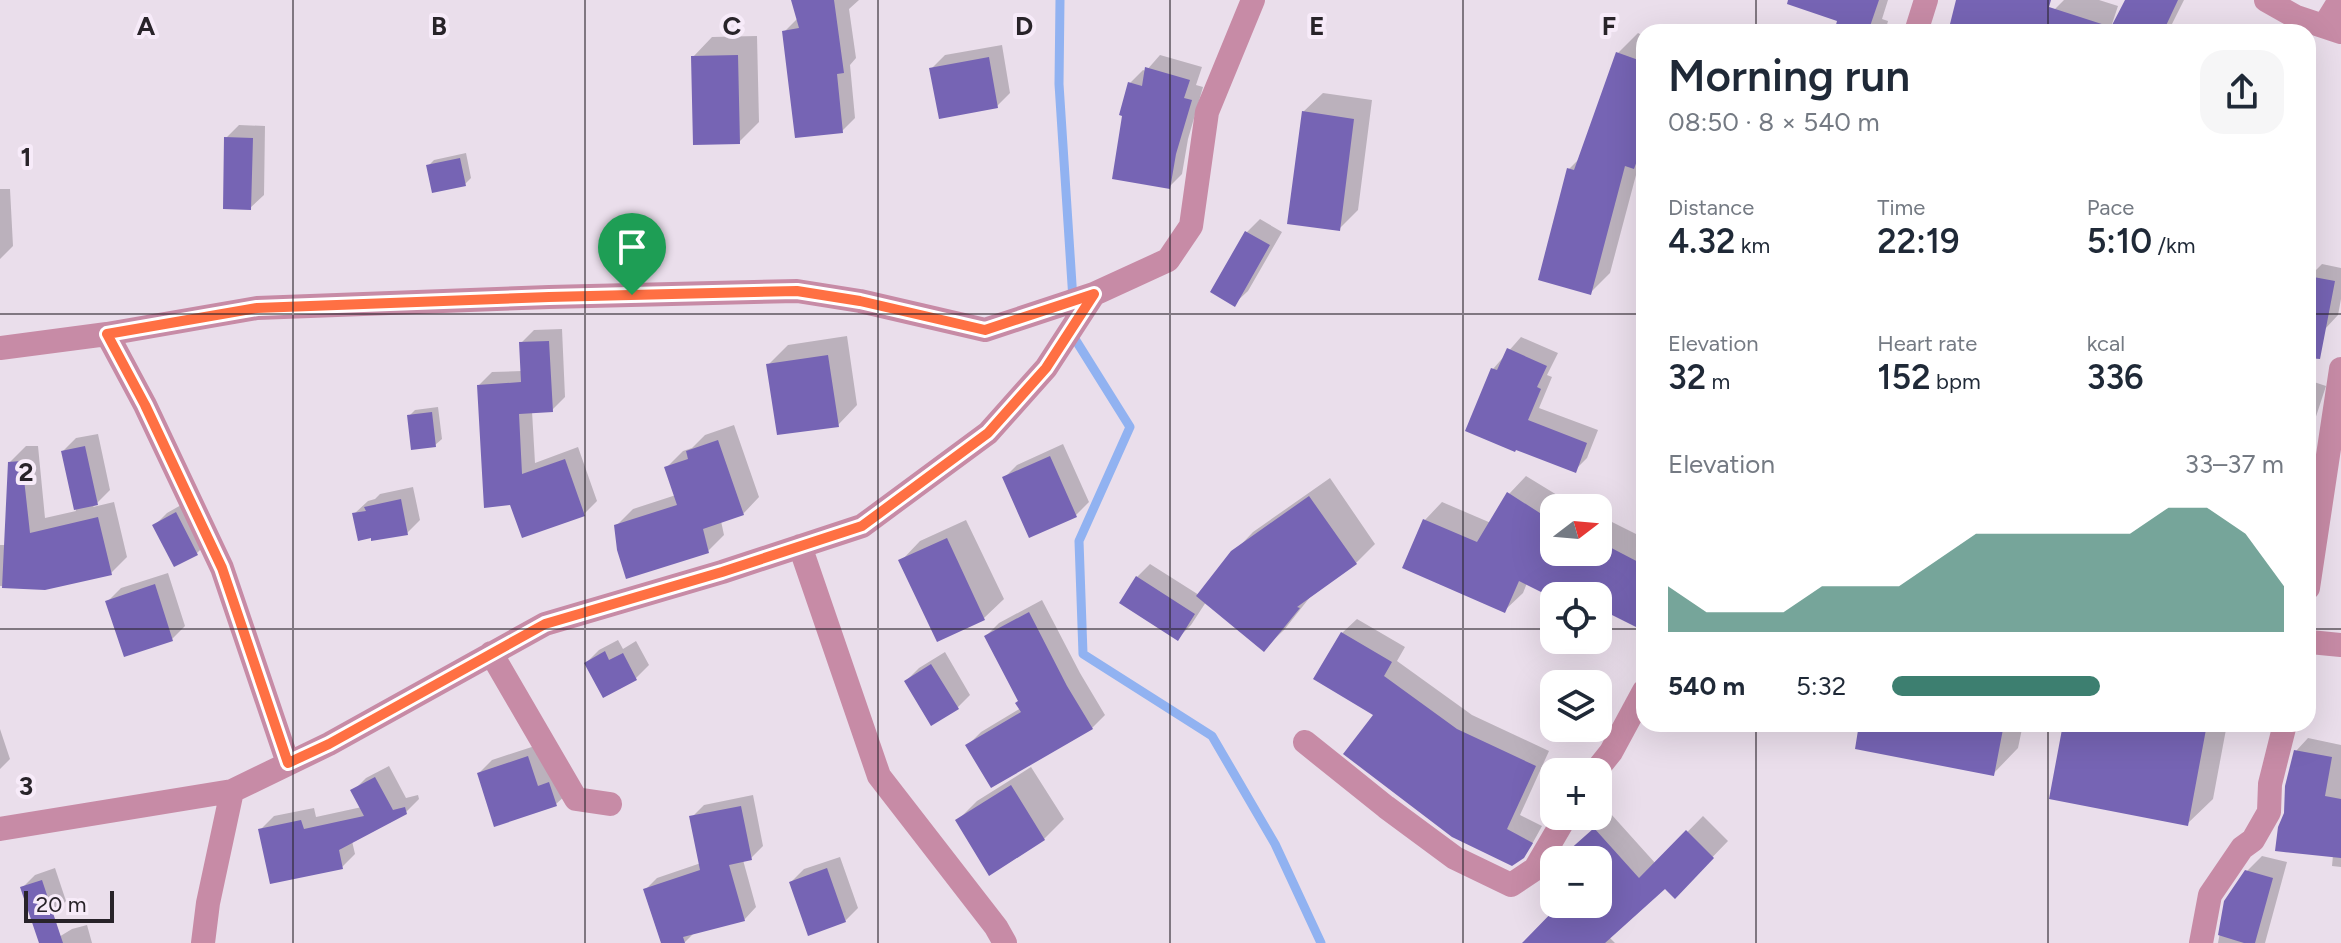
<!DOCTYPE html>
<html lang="en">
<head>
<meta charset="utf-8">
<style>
	:root { --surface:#fff; --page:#f6f6f7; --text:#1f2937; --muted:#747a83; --accent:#3d7f70 }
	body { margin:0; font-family:Figtree,sans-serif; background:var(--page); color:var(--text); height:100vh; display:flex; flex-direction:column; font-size:30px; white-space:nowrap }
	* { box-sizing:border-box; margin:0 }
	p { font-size:26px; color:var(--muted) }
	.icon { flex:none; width:44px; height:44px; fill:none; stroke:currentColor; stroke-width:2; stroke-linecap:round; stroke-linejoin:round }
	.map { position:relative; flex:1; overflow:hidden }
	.drawer { position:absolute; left:1636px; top:24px; width:680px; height:708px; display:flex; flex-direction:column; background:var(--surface); border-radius:24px; box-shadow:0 8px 32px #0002 }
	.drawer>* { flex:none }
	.needle { width:52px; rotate:74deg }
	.fabs { position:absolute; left:1540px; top:494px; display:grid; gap:16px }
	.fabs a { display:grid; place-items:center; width:72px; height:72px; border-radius:16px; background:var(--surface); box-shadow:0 8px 32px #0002; font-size:40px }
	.scale { position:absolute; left:24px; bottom:20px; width:90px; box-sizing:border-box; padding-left:8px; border:4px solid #282329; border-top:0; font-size:22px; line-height:28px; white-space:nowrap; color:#282329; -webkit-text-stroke:6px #f7ebf9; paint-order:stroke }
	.pin { position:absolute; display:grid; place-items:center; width:68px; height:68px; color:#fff; margin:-82px -34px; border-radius:50% 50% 50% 0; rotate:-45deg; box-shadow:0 0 8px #0007 }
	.pin .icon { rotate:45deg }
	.round { display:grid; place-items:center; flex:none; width:84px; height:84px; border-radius:24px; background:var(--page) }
	.overview { display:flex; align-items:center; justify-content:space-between; height:136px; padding:0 32px }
	h1 { font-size:44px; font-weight:600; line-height:60px }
	.figures { display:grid; grid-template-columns:repeat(3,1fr); gap:12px; height:136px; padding:8px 32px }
	.figures div { display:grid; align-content:center }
	.figures b { font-size:34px; font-weight:600 }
	.figures small { font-size:22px; font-weight:400 }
	.figures p { font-size:22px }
	.chart { height:224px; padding:16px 32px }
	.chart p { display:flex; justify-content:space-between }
	.chart svg { width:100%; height:144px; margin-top:8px; fill:var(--accent); opacity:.7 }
	ul { padding:0 32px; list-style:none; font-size:26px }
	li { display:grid; grid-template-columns:128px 96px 1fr; align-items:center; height:60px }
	li i { height:20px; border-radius:10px; background:var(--accent) }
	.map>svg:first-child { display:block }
	.shadow { fill:#0003 }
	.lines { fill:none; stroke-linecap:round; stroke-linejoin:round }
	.stream { stroke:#91b2f1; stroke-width:9 }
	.building { fill:#7664b4 }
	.minor { stroke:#c78ba6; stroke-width:24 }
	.route-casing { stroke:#fff; stroke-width:16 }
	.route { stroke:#ff7043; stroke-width:10 }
	.grid { fill:none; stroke:#282329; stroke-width:2; stroke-opacity:0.55 }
	.grid-label { font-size:26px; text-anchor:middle; font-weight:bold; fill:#282329; stroke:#f7ebf9; stroke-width:8; stroke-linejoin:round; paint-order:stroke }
</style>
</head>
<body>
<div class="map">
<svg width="2341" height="943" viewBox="0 0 2341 943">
	<rect width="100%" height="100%" fill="#eadeeb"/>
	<path class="shadow" d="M798 0H859L849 9 856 58 850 65 855 118 842 131 784 32 798 18Z
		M1793 0H1888L1882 19 1888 21 1885 32H1836L1840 20Z
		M2064 0H2099L2118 6 2112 24 2115 25 2127 0H2184L2168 32H2045L2055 9Z
		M1638 33 1644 36V156L1640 160 1610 273 1590 293 1569 169 1580 158 1618 53Z
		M757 36 759 122 739 142 693 57 712 37Z
		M1002 45 1010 93 997 106 932 68 945 55Z
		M1160 55 1202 67 1196 85 1203 87 1188 139 1182 174 1169 187 1130 83 1143 70 1146 71Z
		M1323 93 1372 100 1358 210 1339 229 1303 112Z
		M239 125 265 126 264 195 250 208 226 138Z
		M466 153 471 178 465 184 428 166 434 160Z
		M0 189H10L13 246 0 259Z
		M1260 219 1282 232 1248 291 1234 304 1247 232Z
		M2322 264 2341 268V299L2338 315 2325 329 2308 325 2309 277Z
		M562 329 565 397 552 410 532 411 535 463 578 447 597 501 584 514 523 535 479 385 492 372 522 371 521 343 534 330Z
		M847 336 857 405 838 425 768 365 788 345Z
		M1521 337 1558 353 1547 375 1552 377 1539 408 1598 430 1587 458 1575 470 1467 430 1493 369Z
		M2308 380 2326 386 2308 441Z
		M438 407 442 439 435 445 409 416 415 410Z
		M734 425 759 497 743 514 721 521 724 535 708 551 616 526 633 509 676 495 667 467 683 451 692 448 705 435Z
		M98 434 110 490 93 507 114 502 127 557 111 573 45 588 0 586V545H6L10 462 26 446H38L45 518 76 511 63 451 76 438Z
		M1063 444 1089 502 1076 515 1004 478 1017 465Z
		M1526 476 1575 506 1577 505 1583 508H1554V552H1598V515L1644 538V626L1598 605V596H1579L1559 586 1550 595 1527 583 1523 593 1505 610 1425 520 1442 502 1491 523 1509 494Z
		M1330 478 1375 544 1356 563 1314 592 1284 630 1264 649 1206 602 1191 625 1178 638 1137 577 1150 564 1199 595 1233 553 1253 532Z
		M413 487 420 520 407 533 354 514 368 501 375 499 380 494Z
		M190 500 210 540 197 553 175 565 154 526 167 513Z
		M966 520 1004 599 984 618 901 561 920 541Z
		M168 573 185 626 172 639 108 601 121 588Z
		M1042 600 1080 673 1105 715 1092 728 968 745 981 732 1021 708 1020 701 986 636 999 623Z
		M1357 619 1405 647 1397 661 1472 715 1549 751 1520 815 1542 826 1531 846 1516 861 1376 714 1342 633Z
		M618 640 623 649 636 641 649 665 636 678 604 696 586 663 599 650Z
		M945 652 970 695 957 708 906 681 919 668Z
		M1862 724H2023L2018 748 1993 774Z
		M2065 724H2227L2213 799 2187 824Z
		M0 729 10 759 0 769Z
		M2308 738 2341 745V867L2332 866 2333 855 2286 813 2296 751Z
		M541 744 569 792 555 805 479 773 492 760Z
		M389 766 406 798 418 795 419 799 406 812 352 841 355 854 342 867 261 829 274 816 314 808 316 817 362 807 353 791 366 778Z
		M1031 767 1064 819 1044 839 957 821 977 801Z
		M753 795 763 846 751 858 743 860 756 907 744 920 695 932 685 942 663 943 645 890 657 878 701 863 692 817 704 805Z
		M1611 814 1656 864 1703 816 1728 841 1675 896 1665 886 1609 937 1615 943H1525L1563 904H1598V860H1561Z
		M2262 856 2287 862 2265 943H2218L2226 901 2247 871Z
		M840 857 858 908 845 921 791 882 804 869Z
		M55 868 66 901 53 914 22 888 35 875Z
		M87 925 92 943H49L72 929Z"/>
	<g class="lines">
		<path class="stream" d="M1060 0 1059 84 1073 300
			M1075 331V339L1130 427 1079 541 1083 654 1212 736 1275 844 1321 943"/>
	</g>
	<path class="building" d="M791 0H834L844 73 837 74 843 133 795 138 782 31 799 28Z
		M1788 0H1879L1868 32H1834L1837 21 1787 4Z
		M1956 0H2051L2049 7 2111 27 2125 0H2178L2163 32H1948Z
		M1616 52 1644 62V141L1634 169 1625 166 1591 295 1538 280 1567 168 1574 170Z
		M738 55 740 144 693 145 691 56Z
		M989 57 998 108 939 119 929 68Z
		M1145 67 1190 80 1184 98 1192 100 1176 154 1170 189 1112 179 1122 116 1119 115 1128 82 1142 86Z
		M1302 111 1354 119 1340 231 1287 224Z
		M224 137 253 138 251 210 223 209Z
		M460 158 466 186 432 193 426 165Z
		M1245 231 1270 245 1235 307 1210 292Z
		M2308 276 2335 281 2320 359 2308 358Z
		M549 341 553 412 519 414 522 474 565 459 585 516 522 538 510 505 484 508 477 385 521 382 519 342Z
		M1507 348 1547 366 1537 387 1541 389 1528 420 1587 443 1576 473 1516 450 1515 452 1465 431 1491 368 1497 370Z
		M828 355 839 427 777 435 766 364Z
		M432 412 436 447 411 450 407 415Z
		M718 440 744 515 703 529 709 553 626 579 617 550 614 525 677 505 664 467 688 459 686 451Z
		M85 446 98 505 74 510 61 451Z
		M1050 456 1077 517 1029 538 1002 477Z
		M22 461 30 533 98 517 112 575 45 590 2 588 8 462Z
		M1507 492 1554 522V552H1598V541L1644 565V631L1598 608V596H1575L1556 587 1551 597 1519 581 1505 613 1402 568 1423 519 1477 542Z
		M1309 496 1357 564 1297 607 1300 608 1264 652 1196 596 1231 551Z
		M401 499 408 535 371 541V538L358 541 352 513 366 511 364 507Z
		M176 512 198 555 174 567 152 525Z
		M947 538 985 620 937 642 898 560Z
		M1136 576 1195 614 1178 641 1119 603Z
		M155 584 173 641 124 657 105 601Z
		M1029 612 1067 686 1093 729 991 788 965 745 1021 712 1015 703 1018 701 984 636Z
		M1341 632 1392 662 1384 676 1457 729 1536 766 1507 829 1533 843 1524 858 1512 866 1452 837 1343 754 1373 715 1313 679Z
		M605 651 609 660 623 653 637 680 603 698 584 663Z
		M931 664 959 709 931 726 904 681Z
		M1859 724H2004L1994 776 1855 749Z
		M2063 724H2207L2188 826 2049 799Z
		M2294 750 2332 757 2325 796 2341 799V858L2275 851 2278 827 2284 813 2285 786Z
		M528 756 538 786 549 782 557 806 494 827 477 773Z
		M375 777 393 810 405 807 407 814 339 850 343 869 270 884 258 829 301 820 304 829 364 816 350 790Z
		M1011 785 1045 840 989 876 955 820Z
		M741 806 752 860 729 865 745 921 683 937 685 943H661L643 889 700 870 689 816Z
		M1594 828 1639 878 1686 830 1714 858 1675 899 1665 889 1605 943H1522L1560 904H1598V860H1558Z
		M827 868 846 922 808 936 789 882Z
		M2245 870 2273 878 2255 943H2244L2218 935 2224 901Z
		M42 880 63 943H39L20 887Z"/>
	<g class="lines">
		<path class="minor" d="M2266 0 2296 17 2341 32
			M2324 26 2340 0
			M1916 32 1926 0
			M107 334 145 405 222 568 288 763
			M0 348 107 334 257 308 549 297 797 291 860 301 985 330 1094 294 1168 260 1191 226 1207 112 1253 0
			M800 546 879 776 996 927 1005 943
			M2308 588 2341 369
			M2308 640 2310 642 2341 645
			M491 653 576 799 610 804
			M1305 742 1386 807 1455 858 1511 885 1535 869 1566 816
			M1595 772 1611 752 1644 691
			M0 829 232 791 329 744 545 624 722 572 862 526 988 433 1046 368 1094 294
			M203 943 208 903 232 791
			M2201 943 2210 895 2242 848 2253 840 2269 812 2270 784 2285 724"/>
	</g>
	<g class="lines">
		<g class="route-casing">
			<path id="route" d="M797 291 860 301 985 330 1094 294 1046 368 988 433 862 526 722 572 545 624 329 744 288 763 222 568 145 405 107 334 257 308 549 297Z"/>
		</g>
		<use href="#route" class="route"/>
	</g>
	<path class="grid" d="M293 0V943M585 0V943M878 0V943M1170 0V943M1463 0V943M1756 0V32M2048 0V32M0 314H1644M2308 314H2341M0 629H1554M1598 629H1644M2308 629H2341M1756 724V943M2048 724V943"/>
	<g class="grid-label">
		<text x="146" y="35">A</text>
		<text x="439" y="35">B</text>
		<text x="732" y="35">C</text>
		<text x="1024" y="35">D</text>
		<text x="1317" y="35">E</text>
		<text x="1609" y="35">F</text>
		<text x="26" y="166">1</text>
		<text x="26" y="481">2</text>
		<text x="26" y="795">3</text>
	</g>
</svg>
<div class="fabs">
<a><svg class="needle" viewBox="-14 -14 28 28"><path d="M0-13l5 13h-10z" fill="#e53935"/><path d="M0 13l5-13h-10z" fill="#747a83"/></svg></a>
<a><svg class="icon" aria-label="locate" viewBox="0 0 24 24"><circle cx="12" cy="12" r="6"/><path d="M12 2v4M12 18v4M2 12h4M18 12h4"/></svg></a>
<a><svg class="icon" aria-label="layers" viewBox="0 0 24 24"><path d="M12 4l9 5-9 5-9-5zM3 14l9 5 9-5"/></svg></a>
<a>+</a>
<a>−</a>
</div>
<div class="scale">20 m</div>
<div class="pin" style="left:632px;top:295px;background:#1e9e55"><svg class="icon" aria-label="arrive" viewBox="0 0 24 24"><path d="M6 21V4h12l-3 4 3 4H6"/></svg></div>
<section class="drawer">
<div class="overview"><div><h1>Morning run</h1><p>08:50 · 8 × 540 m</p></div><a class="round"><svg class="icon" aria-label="share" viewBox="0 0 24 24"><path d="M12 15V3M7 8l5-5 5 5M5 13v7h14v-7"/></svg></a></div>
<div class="figures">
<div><p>Distance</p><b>4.32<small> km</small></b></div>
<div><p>Time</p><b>22:19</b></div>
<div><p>Pace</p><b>5:10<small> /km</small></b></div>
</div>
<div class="figures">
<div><p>Elevation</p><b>32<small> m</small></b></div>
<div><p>Heart rate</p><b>152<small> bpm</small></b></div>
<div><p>kcal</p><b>336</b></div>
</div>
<div class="chart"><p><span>Elevation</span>33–37 m</p>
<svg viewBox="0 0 160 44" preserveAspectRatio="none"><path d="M0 44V30L10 38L20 38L30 38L40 30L50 30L60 30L70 22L80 14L90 14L100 14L110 14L120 14L130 6L140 6L150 14L160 30V44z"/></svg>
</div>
<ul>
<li><b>540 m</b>5:32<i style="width:53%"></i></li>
</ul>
</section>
</div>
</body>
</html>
